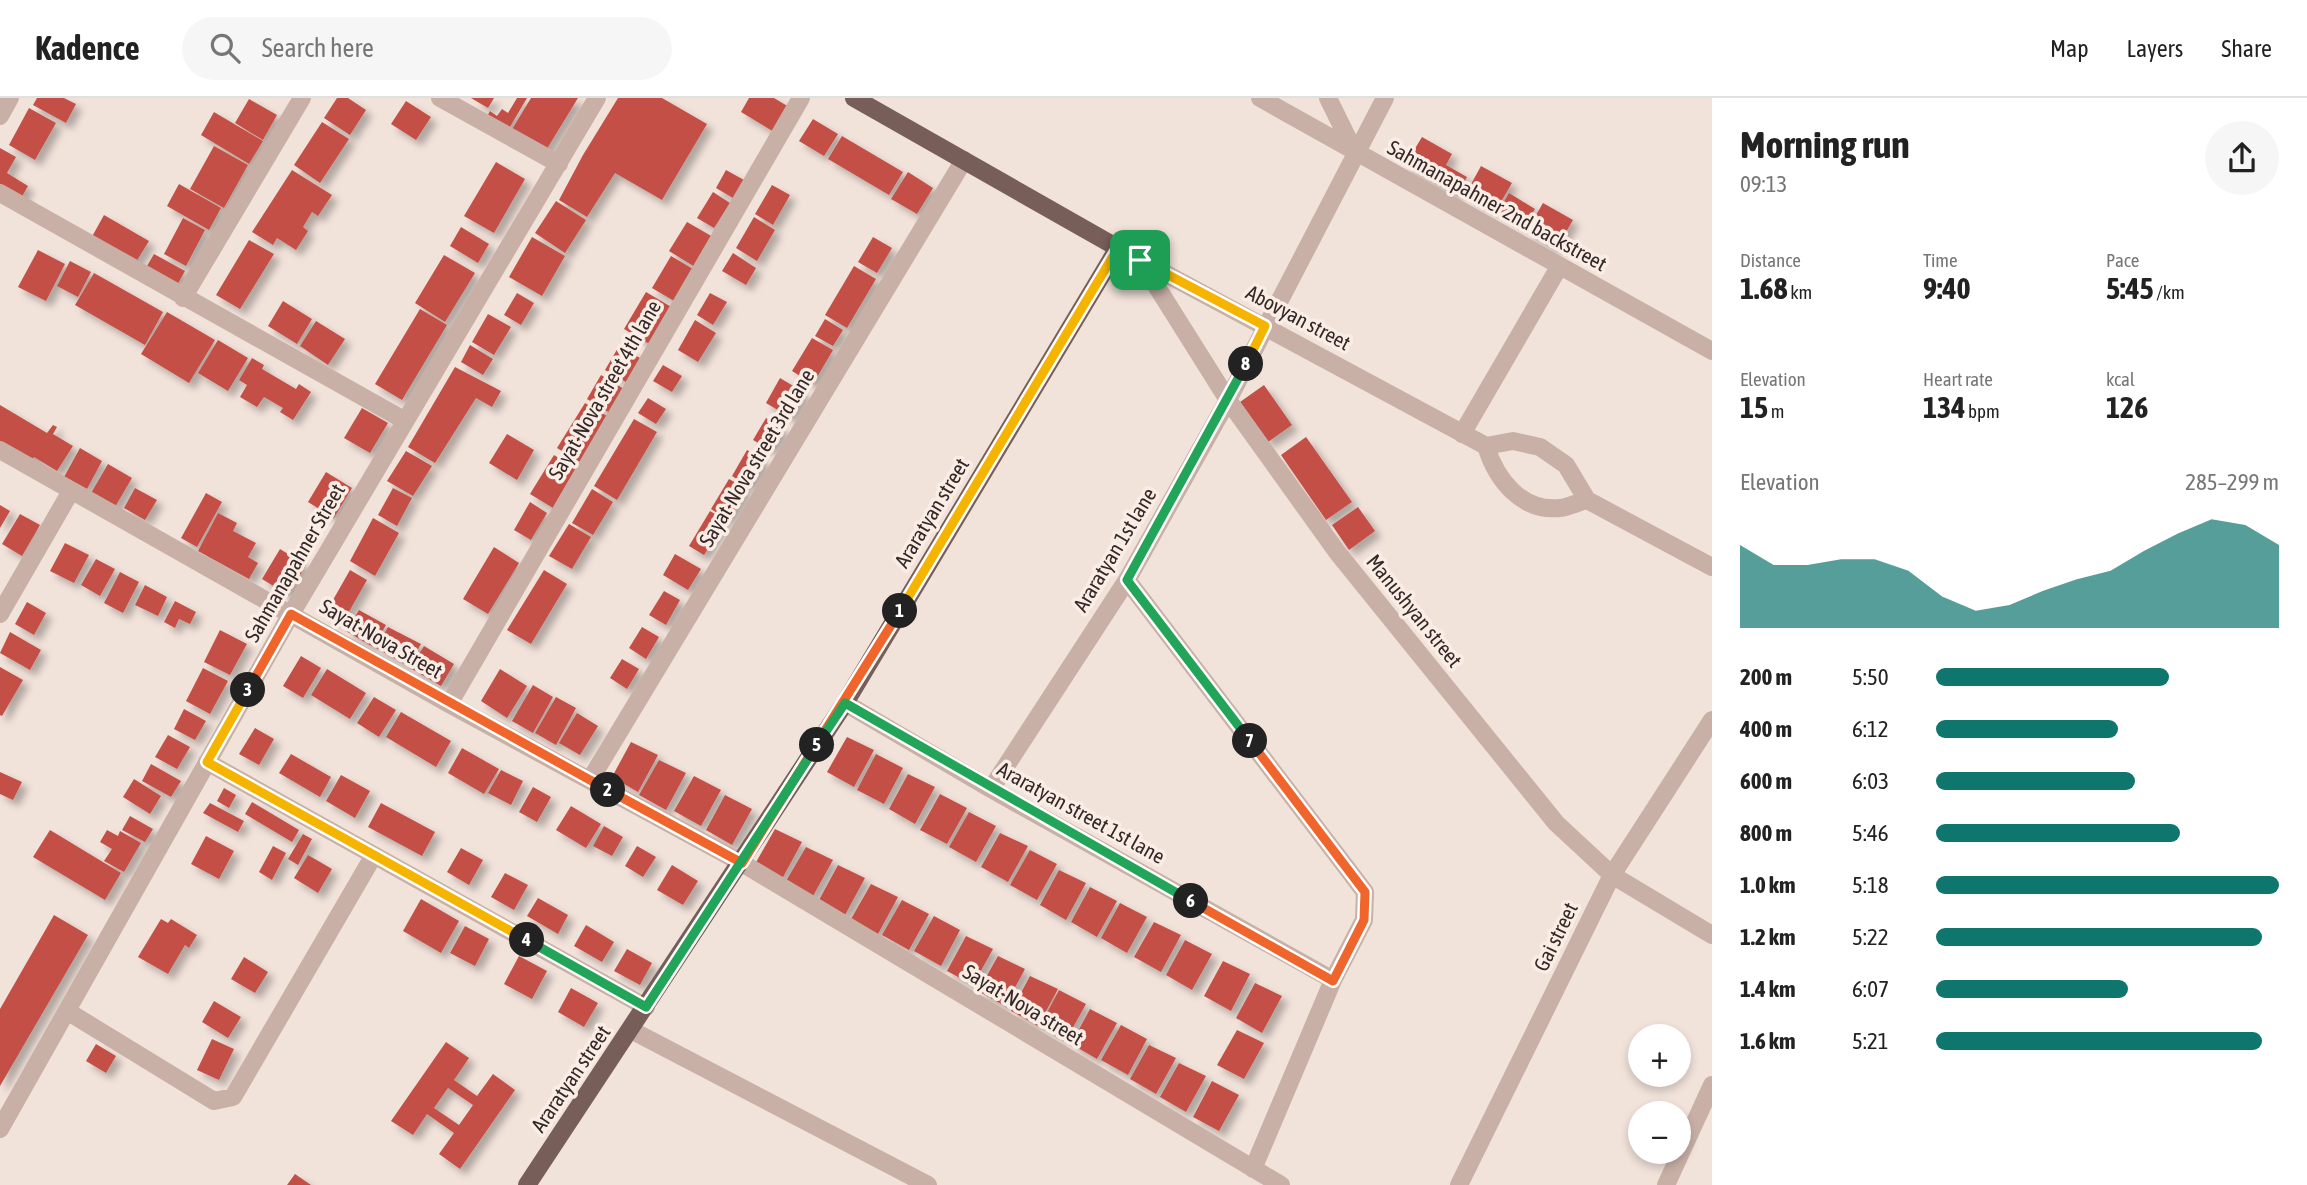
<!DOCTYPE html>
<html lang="en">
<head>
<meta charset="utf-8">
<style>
	:root { --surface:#fff; --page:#f6f6f6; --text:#222; --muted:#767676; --line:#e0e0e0; --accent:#0f766e }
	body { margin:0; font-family:"Asap Condensed",sans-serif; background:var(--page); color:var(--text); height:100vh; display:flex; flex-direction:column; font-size:26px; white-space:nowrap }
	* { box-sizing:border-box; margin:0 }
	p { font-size:23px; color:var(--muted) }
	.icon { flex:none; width:38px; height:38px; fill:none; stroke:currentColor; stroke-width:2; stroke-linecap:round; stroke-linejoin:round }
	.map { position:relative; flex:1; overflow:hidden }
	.panel { display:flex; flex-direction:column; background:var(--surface); width:595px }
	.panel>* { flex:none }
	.controls { position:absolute; left:1628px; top:926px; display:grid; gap:14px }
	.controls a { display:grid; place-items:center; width:63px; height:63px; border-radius:50%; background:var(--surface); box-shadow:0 4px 10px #0003; font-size:35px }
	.pin { position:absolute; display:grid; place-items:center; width:60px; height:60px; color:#fff; margin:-30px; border-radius:14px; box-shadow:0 4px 10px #0006 }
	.km { position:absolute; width:35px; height:35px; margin:-18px; border-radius:50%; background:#222; color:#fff; font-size:19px; line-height:35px; text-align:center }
	.round { display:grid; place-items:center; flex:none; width:74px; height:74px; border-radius:37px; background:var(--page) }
	.head { display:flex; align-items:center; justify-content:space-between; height:119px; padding:0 28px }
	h1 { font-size:38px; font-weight:700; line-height:52px }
	.stats { display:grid; grid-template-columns:repeat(3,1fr); gap:10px; height:119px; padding:7px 28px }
	.stats div { display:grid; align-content:center }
	.stats b { font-size:30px; font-weight:700 }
	.stats small { font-size:19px; font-weight:400 }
	.stats p { font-size:19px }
	.chart { height:196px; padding:14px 28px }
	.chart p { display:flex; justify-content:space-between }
	.chart svg { width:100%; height:126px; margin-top:7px; fill:var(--accent); opacity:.7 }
	ul { padding:0 28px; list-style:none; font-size:23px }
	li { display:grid; grid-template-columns:112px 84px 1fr; align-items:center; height:52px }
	li i { height:18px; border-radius:9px; background:var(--accent) }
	header { display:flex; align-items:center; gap:42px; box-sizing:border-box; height:98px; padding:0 35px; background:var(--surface); border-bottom:2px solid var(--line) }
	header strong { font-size:33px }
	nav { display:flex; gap:38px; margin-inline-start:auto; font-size:24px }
	.search { width:490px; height:63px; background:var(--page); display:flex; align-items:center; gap:18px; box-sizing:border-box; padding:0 24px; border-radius:38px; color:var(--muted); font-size:26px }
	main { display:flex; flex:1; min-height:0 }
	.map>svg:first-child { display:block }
	.building { fill:#c35046; fill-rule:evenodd; filter:url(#shadow) }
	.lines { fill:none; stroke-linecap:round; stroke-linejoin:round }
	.minor { stroke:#c9b0a6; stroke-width:18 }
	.major { stroke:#775e58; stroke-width:18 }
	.split-1-casing { stroke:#fff; stroke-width:14 }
	.split-2-casing { stroke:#fff; stroke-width:14 }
	.split-3-casing { stroke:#fff; stroke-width:14 }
	.split-4-casing { stroke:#fff; stroke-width:14 }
	.split-5-casing { stroke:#fff; stroke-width:14 }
	.split-6-casing { stroke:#fff; stroke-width:14 }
	.split-7-casing { stroke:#fff; stroke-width:14 }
	.split-8-casing { stroke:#fff; stroke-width:14 }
	.split-9-casing { stroke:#fff; stroke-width:14 }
	.split-1 { stroke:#f5b400; stroke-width:9 }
	.split-2 { stroke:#f0652b; stroke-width:9 }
	.split-3 { stroke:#f0652b; stroke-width:9 }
	.split-4 { stroke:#f5b400; stroke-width:9 }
	.split-5 { stroke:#22a559; stroke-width:9 }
	.split-6 { stroke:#22a559; stroke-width:9 }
	.split-7 { stroke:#f0652b; stroke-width:9 }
	.split-8 { stroke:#22a559; stroke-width:9 }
	.split-9 { stroke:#f5b400; stroke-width:9 }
	.labels { text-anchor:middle; stroke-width:7; stroke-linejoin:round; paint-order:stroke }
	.street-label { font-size:21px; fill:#352927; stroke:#f9ede6 }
</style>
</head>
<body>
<header>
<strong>Kadence</strong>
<div class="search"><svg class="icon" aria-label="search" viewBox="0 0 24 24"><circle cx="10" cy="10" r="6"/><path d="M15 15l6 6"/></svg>Search here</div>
<nav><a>Map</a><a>Layers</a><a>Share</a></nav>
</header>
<main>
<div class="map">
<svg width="1712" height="1087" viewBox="0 0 1712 1087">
	<defs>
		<filter id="shadow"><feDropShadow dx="6" dy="6" stdDeviation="3.5" flood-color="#0004"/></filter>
	</defs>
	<rect width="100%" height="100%" fill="#f1e2da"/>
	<path class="building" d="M37 0H64L76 6 66 25 33 7Z
		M337 0H348L366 12 350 37 324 20Z
		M471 0H494L488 10Z
		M517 0H527L507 34 485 22 490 13 497 18 502 11 508 15Z
		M531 0H578L545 54 511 33Z
		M618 0H662L707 26 662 102 615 75 587 119 559 102 583 57Z
		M749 0H774L789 9 774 34 741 14Z
		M249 1 277 17 263 42 235 25Z
		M406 3 431 19 416 42 391 26Z
		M29 10 56 25 35 62 9 47Z
		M214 14 263 43 249 66 201 37Z
		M813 21 838 36 824 58 799 43Z
		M322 24 349 41 320 85 294 67Z
		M842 38 903 74 889 97 828 61Z
		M1422 39 1452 56 1446 67 1467 79 1457 97 1405 67Z
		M214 48 248 67 224 110 190 91Z
		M0 50 16 59 7 75 28 88 20 102 0 91Z
		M496 64 525 81 494 135 464 118Z
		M1481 68 1512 85 1495 114 1465 97Z
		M292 72 332 97 318 118 312 114 303 129 308 133 296 152 277 140 273 147 252 134Z
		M726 72 744 82 733 100 716 90Z
		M908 74 933 90 917 116 891 101Z
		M179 86 221 110 209 132 167 108Z
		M772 87 790 97 773 127 755 116Z
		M713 94 730 105 714 130 697 120Z
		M1509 95 1535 111 1524 129 1498 114Z
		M556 103 586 122 565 155 535 135Z
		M1543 105 1573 122 1556 151 1526 134Z
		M104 117 149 143 133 169 89 144Z
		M754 119 775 132 757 163 736 150Z
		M183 120 205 132 186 168 164 156Z
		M687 124 713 139 695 169 669 153Z
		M461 129 489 146 478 165 450 148Z
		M532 139 565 158 542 198 509 179Z
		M873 139 892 150 877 175 858 164Z
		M249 142 274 156 240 211 216 197Z
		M38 152 65 166 46 203 18 189Z
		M733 155 756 170 746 187 722 173Z
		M154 156 185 173 175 191 144 173Z
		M444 157 475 175 445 224 415 205Z
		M671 158 693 171 674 203 652 190Z
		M70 163 91 174 78 199 57 188Z
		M854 168 876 181 847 230 825 217Z
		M94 175 163 214 145 247 75 207Z
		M646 194 673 210 651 247 624 231Z
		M517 195 534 205 521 227 504 217Z
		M710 195 727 204 713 227 697 217Z
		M283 203 312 221 297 246 268 228Z
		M420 211 447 227 402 302 375 286Z
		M167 214 215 242 189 285 141 256Z
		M488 216 511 229 494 257 472 244Z
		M825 221 843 232 833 248 815 238Z
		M695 222 716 235 698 264 678 252Z
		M316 223 345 241 328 267 300 248Z
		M812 240 833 252 813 286 792 273Z
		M218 242 248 260 228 293 198 275Z
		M470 247 493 261 483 277 461 264Z
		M619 248 640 260 626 284 605 272Z
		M252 260 264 267 262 271 296 291 299 286 311 294 293 322 280 314 283 310 264 299 257 309 240 299 247 287 239 282Z
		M663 267 682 278 672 294 653 283Z
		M455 269 501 293 492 309 476 300 435 365 408 349Z
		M601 277 624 291 610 315 587 301Z
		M780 280 805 295 791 320 766 305Z
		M1264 287 1292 327 1268 344 1240 304Z
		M648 300 666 311 656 326 638 315Z
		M585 305 607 318 580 364 557 350Z
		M0 307 47 335 53 327 57 329 53 336 73 348 57 373 34 359 31 363 0 344Z
		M362 310 388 325 370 355 344 340Z
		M766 320 784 331 771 352 753 342Z
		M634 321 657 334 617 402 594 388Z
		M507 336 534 352 517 382 489 365Z
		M1306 339 1352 404 1326 422 1281 357Z
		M80 350 102 363 87 391 64 379Z
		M747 352 765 363 749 389 732 378Z
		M406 353 432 368 413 398 387 383Z
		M554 357 576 371 553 410 530 396Z
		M108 366 132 380 115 409 91 395Z
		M326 374 352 390 334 420 308 404Z
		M729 381 747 391 728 422 711 411Z
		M135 390 157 402 145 422 124 410Z
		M393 390 412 400 397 428 378 417Z
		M592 391 613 404 593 437 572 425Z
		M206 395 222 404 197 449 181 440Z
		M530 404 547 415 531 442 514 432Z
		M0 407 10 413 0 430Z
		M1358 409 1375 433 1349 452 1332 427Z
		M710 413 725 422 704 457 689 448Z
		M218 415 237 425 233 433 256 445 248 459 258 465 249 481 198 453Z
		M20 416 40 427 22 458 2 446Z
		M373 420 399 435 375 478 350 463Z
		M569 426 591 439 572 471 549 458Z
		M65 445 89 457 74 485 50 473Z
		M494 449 519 465 488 516 463 501Z
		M280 451 306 467 288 497 262 481Z
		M675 456 701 471 688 492 663 477Z
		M96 461 115 471 100 498 81 487Z
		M350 472 367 482 342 526 325 516Z
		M544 472 567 486 531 546 507 532Z
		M120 474 139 484 123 515 104 505Z
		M145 487 167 499 158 518 135 507Z
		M664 493 680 502 666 527 649 517Z
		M175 503 196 514 190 526 179 521 175 530 164 524Z
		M27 504 46 515 34 537 15 526Z
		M359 512 386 527 373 549 346 533Z
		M388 529 421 546 408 568 376 550Z
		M642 529 659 539 646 561 629 550Z
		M220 532 247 546 230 577 204 564Z
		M10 534 41 552 30 572 0 555Z
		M424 548 454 566 441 588 410 570Z
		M301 558 321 570 303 600 283 588Z
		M622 561 639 571 627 591 610 580Z
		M0 569 23 582 2 618 0 617Z
		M203 570 228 583 210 616 186 603Z
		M327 571 366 595 350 621 311 597Z
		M500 571 527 588 507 620 481 603Z
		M533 587 553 599 533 635 512 623Z
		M374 599 396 612 379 639 357 625Z
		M556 599 576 610 556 647 535 635Z
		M184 611 206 623 195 642 174 631Z
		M401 614 451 643 436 669 386 639Z
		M577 615 598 628 580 657 559 645Z
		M255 630 274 641 259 667 239 656Z
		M168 637 190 649 177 671 155 659Z
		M847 639 874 652 854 689 827 674Z
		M631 644 658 657 638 694 612 679Z
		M462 650 499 671 484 696 448 675Z
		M291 656 331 679 320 699 279 675Z
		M876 656 903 670 884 706 857 692Z
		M659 662 686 675 666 712 639 697Z
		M151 666 181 683 171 699 142 683Z
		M501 672 523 683 511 707 488 695Z
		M0 674 22 684 13 702 0 696Z
		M908 676 935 689 915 726 889 711Z
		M341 677 370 693 355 720 326 703Z
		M694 678 721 692 701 728 674 713Z
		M134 681 161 698 150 716 123 699Z
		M533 689 551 699 537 724 519 714Z
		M224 690 236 697 229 710 217 703Z
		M940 696 967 710 947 746 920 732Z
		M725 697 752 711 732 747 706 732Z
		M252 704 299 732 292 744 245 716Z
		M210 705 244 723 238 734 203 715Z
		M381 705 435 734 422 758 368 729Z
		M571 708 601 726 586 750 556 732Z
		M969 714 996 728 976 764 949 749Z
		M130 718 153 731 145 744 122 732Z
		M604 728 623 739 612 758 593 748Z
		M775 731 802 744 782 781 755 766Z
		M50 732 121 775 105 802 33 759Z
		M107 732 118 738 120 733 141 745 124 774 104 763 112 751 100 744Z
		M1000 735 1028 748 1008 784 981 769Z
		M303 736 312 741 298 767 288 761Z
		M206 738 234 753 219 781 191 766Z
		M273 748 286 755 272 782 259 774Z
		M637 748 656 759 643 779 625 768Z
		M806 749 833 762 813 798 786 783Z
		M461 750 483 762 469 787 447 774Z
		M1030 752 1057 766 1037 802 1010 787Z
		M308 757 332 771 318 795 294 780Z
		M672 767 698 783 683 807 657 792Z
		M838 767 865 780 845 817 819 802Z
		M1059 772 1086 785 1066 822 1040 807Z
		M505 775 528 787 514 812 491 799Z
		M871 786 898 799 878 836 851 821Z
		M1090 789 1117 803 1097 839 1071 824Z
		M538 800 568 817 558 836 527 818Z
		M421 801 459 823 441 855 403 833Z
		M902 802 929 816 909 852 882 837Z
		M1120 805 1147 819 1127 855 1101 840Z
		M54 817 88 837 0 988V911Z
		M934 818 960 832 941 868 914 853Z
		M161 821 168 825 171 821 197 837 189 850 185 847 168 876 138 859Z
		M1154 824 1181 837 1161 874 1134 859Z
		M586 827 614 844 602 864 574 848Z
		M465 828 489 841 475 868 450 855Z
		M966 838 993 851 973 887 947 873Z
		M1185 842 1212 856 1192 892 1166 877Z
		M627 851 652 865 640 887 614 873Z
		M519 858 547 873 532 901 504 886Z
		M998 858 1025 871 1005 908 978 893Z
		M244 859 268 874 255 895 231 881Z
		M1223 863 1250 876 1231 913 1204 898Z
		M1030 878 1058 891 1038 928 1011 913Z
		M1255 885 1282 898 1262 935 1236 920Z
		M571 890 598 905 584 929 558 914Z
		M1059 892 1086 906 1066 942 1040 928Z
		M214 903 241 919 228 940 202 924Z
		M1090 911 1117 925 1097 961 1071 946Z
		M1121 927 1147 941 1128 977 1101 962Z
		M1237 932 1264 945 1244 981 1217 967Z
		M212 941 234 951 219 982 197 972Z
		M446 944 469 960 454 982 477 998 493 976 515 992 460 1071 439 1056 454 1035 427 1016 413 1037 391 1023ZM448 990 473 1007 459 1027 434 1010Z
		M96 946 116 958 106 975 86 963Z
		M1149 947 1176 960 1156 996 1130 981Z
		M1179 965 1206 978 1186 1014 1160 999Z
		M1212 983 1239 997 1219 1033 1193 1019Z
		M295 1076 311 1087H287Z"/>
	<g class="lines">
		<path class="minor" d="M440 0 559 66
			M1260 0 1712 253
			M1328 0 1354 53
			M0 18 10 0
			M0 95 404 322
			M1118 150 1486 348 1513 343 1540 349 1566 367 1587 402 1712 469
			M1140 162 1228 302 1337 454 1556 725 1612 777 1712 837
			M183 200 302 0
			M1462 336 1559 169
			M1486 348C1496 381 1521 414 1560 410 1569 409 1578 404 1587 402
			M0 352 449 606 742 765 1281 1087
			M1127 482 1365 794 1364 822 1333 882 1253 1071
			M0 516 71 393
			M845 605 991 691 1333 882
			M449 606 801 0
			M207 664 646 909
			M590 682 964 62
			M991 691 1127 482 1228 302 1385 0
			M67 913 214 1003 233 999 374 757
			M631 932 928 1087
			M0 1031 291 516 597 0
			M1459 1087 1612 777 1712 622
			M1666 1087 1712 987"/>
		<path class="major" d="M527 1087 845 605 1118 150 854 0"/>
	</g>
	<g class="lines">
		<g class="split-1-casing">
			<path id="split-1" d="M900 513 1118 150 1140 162"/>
		</g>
		<g class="split-2-casing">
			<path id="split-2" d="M608 692 742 765 900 513"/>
		</g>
		<g class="split-3-casing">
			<path id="split-3" d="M248 592 291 516 608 692"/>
		</g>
		<g class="split-4-casing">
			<path id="split-4" d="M248 592 207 664 527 842"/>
		</g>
		<g class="split-5-casing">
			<path id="split-5" d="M527 842 646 909 817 647"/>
		</g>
		<g class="split-6-casing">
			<path id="split-6" d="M817 647 845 605 1191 803"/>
		</g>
		<g class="split-7-casing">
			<path id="split-7" d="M1191 803 1333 883 1364 822 1365 794 1250 643"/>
		</g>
		<g class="split-8-casing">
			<path id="split-8" d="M1246 266 1127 482 1250 643"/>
		</g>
		<g class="split-9-casing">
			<path id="split-9" d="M1140 162 1265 228 1246 266"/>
		</g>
		<use href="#split-1" class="split-1"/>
		<use href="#split-2" class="split-2"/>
		<use href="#split-3" class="split-3"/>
		<use href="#split-4" class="split-4"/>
		<use href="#split-5" class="split-5"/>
		<use href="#split-6" class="split-6"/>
		<use href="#split-7" class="split-7"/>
		<use href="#split-8" class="split-8"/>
		<use href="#split-9" class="split-9"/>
	</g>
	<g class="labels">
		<g class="street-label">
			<text transform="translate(1497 108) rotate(29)" y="7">Sahmanapahner 2nd backstreet</text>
			<text transform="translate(1298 220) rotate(28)" y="7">Abovyan street</text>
			<text transform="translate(605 292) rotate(-60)" y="7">Sayat-Nova street 4th lane</text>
			<text transform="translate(757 360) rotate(-59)" y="7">Sayat-Nova street 3rd lane</text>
			<text transform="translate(932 415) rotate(-59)" y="7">Araratyan street</text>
			<text transform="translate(1115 452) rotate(-59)" y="7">Araratyan 1st lane</text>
			<text transform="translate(295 465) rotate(-60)" y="7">Sahmanapahner Street</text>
			<text transform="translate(1414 513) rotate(51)" y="7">Manushyan street</text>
			<text transform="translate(381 541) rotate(30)" y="7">Sayat-Nova Street</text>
			<text transform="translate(1081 715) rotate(29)" y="7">Araratyan street 1st lane</text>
			<text transform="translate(1556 839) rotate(-64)" y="7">Gai street</text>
			<text transform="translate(1023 907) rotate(31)" y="7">Sayat-Nova street</text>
			<text transform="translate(571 981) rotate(-56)" y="7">Araratyan street</text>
		</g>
	</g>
</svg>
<div class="controls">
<a>+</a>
<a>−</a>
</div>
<div class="pin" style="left:1140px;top:162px;background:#1e9e55"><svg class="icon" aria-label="arrive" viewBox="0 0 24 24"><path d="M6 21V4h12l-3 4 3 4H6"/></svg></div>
<b class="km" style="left:900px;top:513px">1</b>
<b class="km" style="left:608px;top:692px">2</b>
<b class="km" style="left:248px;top:592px">3</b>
<b class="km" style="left:527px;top:842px">4</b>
<b class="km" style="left:817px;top:647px">5</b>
<b class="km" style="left:1191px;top:803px">6</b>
<b class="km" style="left:1250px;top:643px">7</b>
<b class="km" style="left:1246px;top:266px">8</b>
</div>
<section class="panel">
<div class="head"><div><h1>Morning run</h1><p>09:13</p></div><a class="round"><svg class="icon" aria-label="share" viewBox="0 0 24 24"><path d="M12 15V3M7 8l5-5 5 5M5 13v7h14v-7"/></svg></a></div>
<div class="stats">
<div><p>Distance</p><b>1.68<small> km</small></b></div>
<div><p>Time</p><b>9:40</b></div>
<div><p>Pace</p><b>5:45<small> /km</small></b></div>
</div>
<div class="stats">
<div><p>Elevation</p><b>15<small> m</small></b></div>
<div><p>Heart rate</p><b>134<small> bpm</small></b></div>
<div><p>kcal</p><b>126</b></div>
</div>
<div class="chart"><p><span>Elevation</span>285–299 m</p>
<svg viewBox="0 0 160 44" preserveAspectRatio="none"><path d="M0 44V15L10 22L20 22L30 20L40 20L50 24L60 33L70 38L80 36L90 31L100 27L110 24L120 17L130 11L140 6L150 8L160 15V44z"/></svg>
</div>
<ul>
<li><b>200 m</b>5:50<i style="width:68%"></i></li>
<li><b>400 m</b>6:12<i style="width:53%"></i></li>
<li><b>600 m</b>6:03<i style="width:58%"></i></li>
<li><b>800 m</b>5:46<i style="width:71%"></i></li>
<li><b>1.0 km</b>5:18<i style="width:100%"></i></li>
<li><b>1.2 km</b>5:22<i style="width:95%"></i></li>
<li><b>1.4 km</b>6:07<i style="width:56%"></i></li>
<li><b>1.6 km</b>5:21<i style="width:95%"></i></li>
</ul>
</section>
</main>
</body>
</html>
